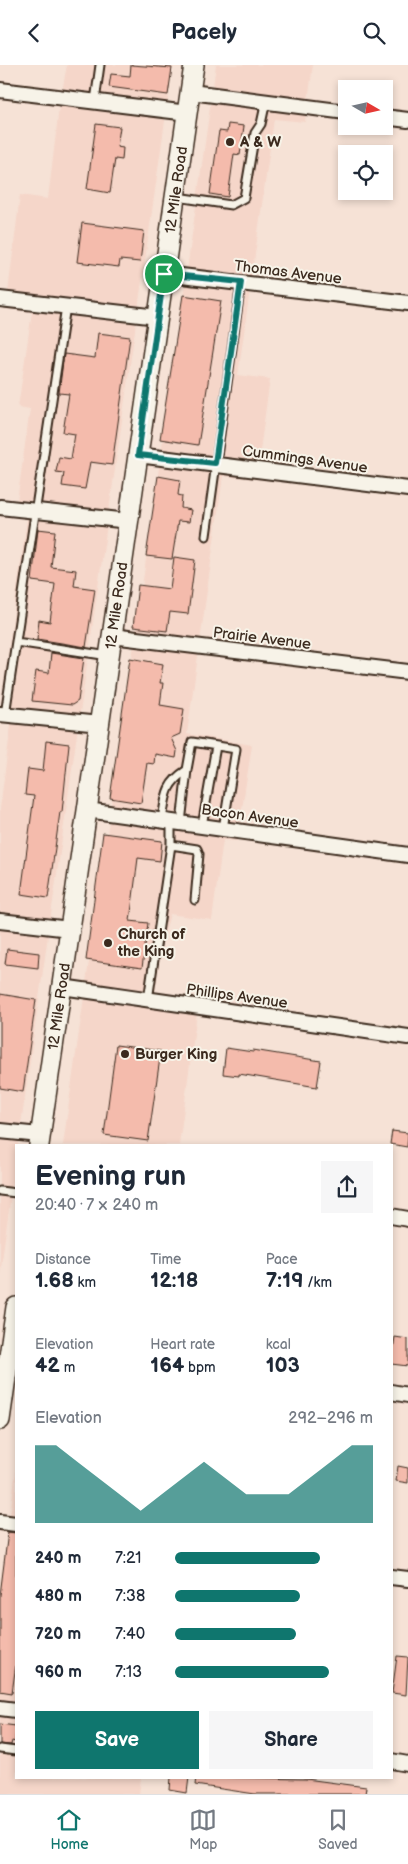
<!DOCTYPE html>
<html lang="en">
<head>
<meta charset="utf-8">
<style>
	:root { --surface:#fff; --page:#f6f6f7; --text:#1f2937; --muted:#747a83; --line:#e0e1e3; --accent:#0f766e }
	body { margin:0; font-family:"Balsamiq Sans",sans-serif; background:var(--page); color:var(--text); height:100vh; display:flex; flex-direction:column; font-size:19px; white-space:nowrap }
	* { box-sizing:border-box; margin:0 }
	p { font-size:16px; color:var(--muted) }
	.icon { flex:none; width:28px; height:28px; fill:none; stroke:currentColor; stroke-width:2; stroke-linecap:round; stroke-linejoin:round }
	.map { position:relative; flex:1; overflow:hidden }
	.side { position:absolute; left:15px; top:1079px; width:378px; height:635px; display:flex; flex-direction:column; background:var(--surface); border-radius:0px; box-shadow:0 2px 8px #0003 }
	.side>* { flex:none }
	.needle { width:32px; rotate:99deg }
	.tools { position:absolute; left:338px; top:15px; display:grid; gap:10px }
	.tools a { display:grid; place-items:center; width:55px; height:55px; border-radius:0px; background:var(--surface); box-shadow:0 2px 8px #0003; font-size:25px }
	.pin { position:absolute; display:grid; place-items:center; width:42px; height:42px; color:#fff; margin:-21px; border:2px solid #fff; border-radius:50%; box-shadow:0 1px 5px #0007 }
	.round { display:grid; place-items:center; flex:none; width:52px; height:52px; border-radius:0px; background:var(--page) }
	.headline { display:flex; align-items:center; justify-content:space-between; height:85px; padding:0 20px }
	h1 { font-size:28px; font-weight:700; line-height:38px }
	.metrics { display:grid; grid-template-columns:repeat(3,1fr); gap:8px; height:85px; padding:5px 20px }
	.metrics div { display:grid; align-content:center }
	.metrics b { font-size:21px; font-weight:700 }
	.metrics small { font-size:14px; font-weight:400 }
	.metrics p { font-size:14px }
	.chart { height:140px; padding:10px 20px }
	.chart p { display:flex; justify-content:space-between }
	.chart svg { width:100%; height:90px; margin-top:5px; fill:var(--accent); opacity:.7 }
	.button { display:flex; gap:10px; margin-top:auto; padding:10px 20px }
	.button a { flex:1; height:58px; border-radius:0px; background:var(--accent); color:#fff; font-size:20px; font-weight:700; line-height:58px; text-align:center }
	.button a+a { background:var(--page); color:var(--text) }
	ul { padding:0 20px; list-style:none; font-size:16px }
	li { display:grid; grid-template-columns:80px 60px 1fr; align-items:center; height:38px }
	li i { height:12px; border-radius:6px; background:var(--accent) }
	header { display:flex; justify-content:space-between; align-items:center; height:65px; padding:0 20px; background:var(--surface); font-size:22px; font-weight:700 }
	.menu { display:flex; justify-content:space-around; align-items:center; height:70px; border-top:1px solid var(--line); background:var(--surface); font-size:14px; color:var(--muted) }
	.menu a { display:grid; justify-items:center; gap:2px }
	.menu .selected { color:var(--accent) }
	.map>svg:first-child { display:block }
	.built { fill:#f5d6c9 }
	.building { fill:#f4bbac; stroke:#3b2a1e }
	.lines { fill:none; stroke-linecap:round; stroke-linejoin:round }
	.service-casing { stroke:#3b2a1e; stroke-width:11 }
	.minor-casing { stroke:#3b2a1e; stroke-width:18 }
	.secondary-casing { stroke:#3b2a1e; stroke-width:22 }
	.service { stroke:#f7f3e8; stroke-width:7 }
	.minor { stroke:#f7f3e8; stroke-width:14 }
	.secondary { stroke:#f7f3e8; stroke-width:19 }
	.route-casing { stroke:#fff; stroke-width:10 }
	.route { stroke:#0f766e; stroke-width:6 }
	.poi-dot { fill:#3b2a1e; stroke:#f7f3e8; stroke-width:2 }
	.labels { text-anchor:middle; stroke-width:4; stroke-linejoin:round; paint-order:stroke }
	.poi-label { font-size:15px; font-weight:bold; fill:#3b2a1e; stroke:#f7f3e8; text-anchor:start }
	.street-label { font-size:15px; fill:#3b2a1e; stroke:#f7f3e8 }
</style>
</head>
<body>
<header><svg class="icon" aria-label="back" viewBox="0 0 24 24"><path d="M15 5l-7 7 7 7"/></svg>Pacely<svg class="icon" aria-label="search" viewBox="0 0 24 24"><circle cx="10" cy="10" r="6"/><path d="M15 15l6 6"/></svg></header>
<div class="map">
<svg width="408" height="1729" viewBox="0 0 408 1729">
	<rect width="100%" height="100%" fill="#f6e2d6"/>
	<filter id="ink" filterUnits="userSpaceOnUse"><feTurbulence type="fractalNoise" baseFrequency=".02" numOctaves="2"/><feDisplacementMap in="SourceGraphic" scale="10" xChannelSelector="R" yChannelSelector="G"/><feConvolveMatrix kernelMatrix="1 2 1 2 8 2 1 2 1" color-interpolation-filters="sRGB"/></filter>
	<g filter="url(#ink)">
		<path class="built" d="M67 0H173L18 1080H16V1095L0 1209V743L11 660 1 639 27 454 15 451 30 344 18 342 32 247 6 244 20 130 48 134 59 43Z
			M216 0H313L305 57 274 54 238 310 270 314 256 414 223 411 187 669 252 680 237 776 223 775 212 855 170 849 162 877 155 927 199 933 179 1080H63Z
			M16 1406V1712L141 1713 139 1729H0V1521Z"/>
		<path class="building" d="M131 0 172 3 168 30 109 22 111 9 130 11Z
			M96 59 120 62 117 82 123 83 122 95 115 94 110 128 87 124Z
			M228 59 244 61 240 90 234 89 228 132 210 129 219 66 227 67Z
			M82 158 144 166 140 197 120 195 119 202 77 197Z
			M183 230 221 236 198 380 160 374Z
			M98 268 130 272 112 400 90 397 85 424 62 421 64 408 56 407 59 392 71 394 75 369 63 367 69 329 59 328 64 289 95 293Z
			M158 411 180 415 178 430 182 431 181 443 191 445 189 457 178 456 172 494 146 491Z
			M38 464 55 466 51 502 76 505 74 521 95 524 86 582 37 574 39 555 50 557 55 519 32 516Z
			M174 492 195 495 188 549 170 547 167 566 133 562 138 520 170 524Z
			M51 588 84 593 78 636 72 640 32 636 36 606 49 608Z
			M130 593 163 599 160 618H163L160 640 184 644 180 669 171 673 177 686 176 693 155 689 154 699 147 698 141 738 110 733Z
			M46 676 69 679 62 747H60L48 833 21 829 34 731 25 730 28 704 43 706Z
			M103 768 162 776 160 796 138 793 130 856 148 858 142 903 86 895Z
			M7 884 39 888 38 903 5 899Z
			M0 929 36 935 23 1027 0 1023Z
			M116 980 161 986 148 1076 104 1070Z
			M226 983 253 987V985L321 996 317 1022 239 1009V1011L223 1009Z
			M392 1066 408 1068 407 1082 390 1079Z
			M395 1272 408 1274V1301L391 1299Z
			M398 1401 408 1403V1418L396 1416Z
			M8 1467 16 1468V1599L12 1628 0 1626V1530Z
			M397 1591 408 1592 406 1630 392 1628Z
			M0 1659 16 1661 15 1677 12 1676 11 1680 0 1679Z
			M171 1712H189L187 1728 170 1725Z
			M196 1712 306 1714 366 1722 365 1729H255L195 1720Z"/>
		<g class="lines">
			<g class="service-casing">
				<path id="service" d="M95 36 100 0
					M177 132 231 140 244 133 255 68 261 59 266 36
					M206 471 241 218
					M16 577 109 591
					M5 650 66 241
					M162 755C166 731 165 719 187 705L192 677 236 684 223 764
					M181 758 187 705
					M202 761 216 681
					M171 780 197 784 199 789 195 835
					M148 935 171 780V756
					M0 1126 16 1128
					M0 1684 16 1686"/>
			</g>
			<g class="minor-casing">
				<path id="minor" d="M0 25 188 48
					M191 27 346 47
					M384 52 408 55
					M165 209 408 238
					M0 234 158 252
					M138 390 408 424
					M0 442 129 456
					M112 571 408 607
					M0 649 100 659
					M87 745 408 790
					M0 856 70 864
					M62 922 408 972
					M0 1066 40 1070
					M391 1151 408 1154
					M391 1327 408 1330
					M0 1457 16 1459
					M391 1512 408 1514
					M0 1643 16 1645
					M391 1696 408 1699"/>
			</g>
			<g class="secondary-casing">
				<g id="secondary">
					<path id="s1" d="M39 1080 194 0"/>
					<path d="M0 1355 16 1242"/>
				</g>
			</g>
			<use href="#service" class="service"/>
			<use href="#minor" class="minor"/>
			<use href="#secondary" class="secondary"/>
		</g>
	</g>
	<g class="lines" filter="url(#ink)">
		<g class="route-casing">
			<path id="route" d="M164 209 241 217 215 398 138 390Z"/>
		</g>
		<use href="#route" class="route"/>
	</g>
	<g class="poi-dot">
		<circle cx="230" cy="77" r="5"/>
		<circle cx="108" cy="878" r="5"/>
		<circle cx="125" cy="989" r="5"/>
	</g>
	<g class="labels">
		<g class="poi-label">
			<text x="240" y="82">A &amp; W</text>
			<text x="118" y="874">Church of<tspan x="118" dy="17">the King</tspan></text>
			<text x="135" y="994">Burger King</text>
		</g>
		<g class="street-label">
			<text dy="5" stroke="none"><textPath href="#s1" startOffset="965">12 Mile Road</textPath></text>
			<text transform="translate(288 207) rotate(7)" y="5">Thomas Avenue</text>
			<text transform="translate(305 394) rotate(8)" y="5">Cummings Avenue</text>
			<text dy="5" stroke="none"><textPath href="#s1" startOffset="545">12 Mile Road</textPath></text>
			<text transform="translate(262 573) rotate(7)" y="5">Prairie Avenue</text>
			<text transform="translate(250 751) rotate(8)" y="5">Bacon Avenue</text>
			<text transform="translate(237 931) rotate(8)" y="5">Phillips Avenue</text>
			<text dy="5" stroke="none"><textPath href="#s1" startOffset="140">12 Mile Road</textPath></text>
		</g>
	</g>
</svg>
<div class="tools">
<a><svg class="needle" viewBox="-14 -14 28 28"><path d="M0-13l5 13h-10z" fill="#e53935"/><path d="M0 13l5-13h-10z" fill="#747a83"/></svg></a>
<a><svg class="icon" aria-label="locate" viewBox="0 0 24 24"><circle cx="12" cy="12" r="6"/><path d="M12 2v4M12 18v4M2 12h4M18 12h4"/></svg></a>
</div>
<div class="pin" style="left:164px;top:209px;background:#1e9e55"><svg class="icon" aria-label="arrive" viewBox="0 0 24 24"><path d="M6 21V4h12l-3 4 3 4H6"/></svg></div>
<section class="side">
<div class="headline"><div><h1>Evening run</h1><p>20:40 · 7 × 240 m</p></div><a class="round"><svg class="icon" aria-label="share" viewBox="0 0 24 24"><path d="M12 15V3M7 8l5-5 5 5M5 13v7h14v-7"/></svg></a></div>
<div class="metrics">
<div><p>Distance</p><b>1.68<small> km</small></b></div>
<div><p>Time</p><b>12:18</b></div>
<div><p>Pace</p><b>7:19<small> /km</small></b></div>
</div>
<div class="metrics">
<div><p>Elevation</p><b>42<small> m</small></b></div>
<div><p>Heart rate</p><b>164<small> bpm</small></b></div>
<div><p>kcal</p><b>103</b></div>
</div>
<div class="chart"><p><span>Elevation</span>292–296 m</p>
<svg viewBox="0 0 160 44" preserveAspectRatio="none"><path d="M0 44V6L10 6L20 14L30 22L40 30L50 38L60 30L70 22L80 14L90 22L100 30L110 30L120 30L130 22L140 14L150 6L160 6V44z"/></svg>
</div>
<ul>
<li><b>240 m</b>7:21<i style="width:73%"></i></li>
<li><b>480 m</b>7:38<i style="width:63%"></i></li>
<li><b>720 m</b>7:40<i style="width:61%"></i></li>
<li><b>960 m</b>7:13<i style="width:78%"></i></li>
</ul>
<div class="button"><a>Save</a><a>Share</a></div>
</section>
</div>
<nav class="menu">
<a class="selected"><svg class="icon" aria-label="home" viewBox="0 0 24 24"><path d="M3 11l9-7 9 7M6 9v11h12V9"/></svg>Home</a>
<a><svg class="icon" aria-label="map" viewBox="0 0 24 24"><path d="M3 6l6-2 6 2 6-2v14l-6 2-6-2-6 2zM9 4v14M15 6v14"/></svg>Map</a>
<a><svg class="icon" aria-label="saved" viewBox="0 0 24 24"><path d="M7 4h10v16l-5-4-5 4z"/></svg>Saved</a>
</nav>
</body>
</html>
